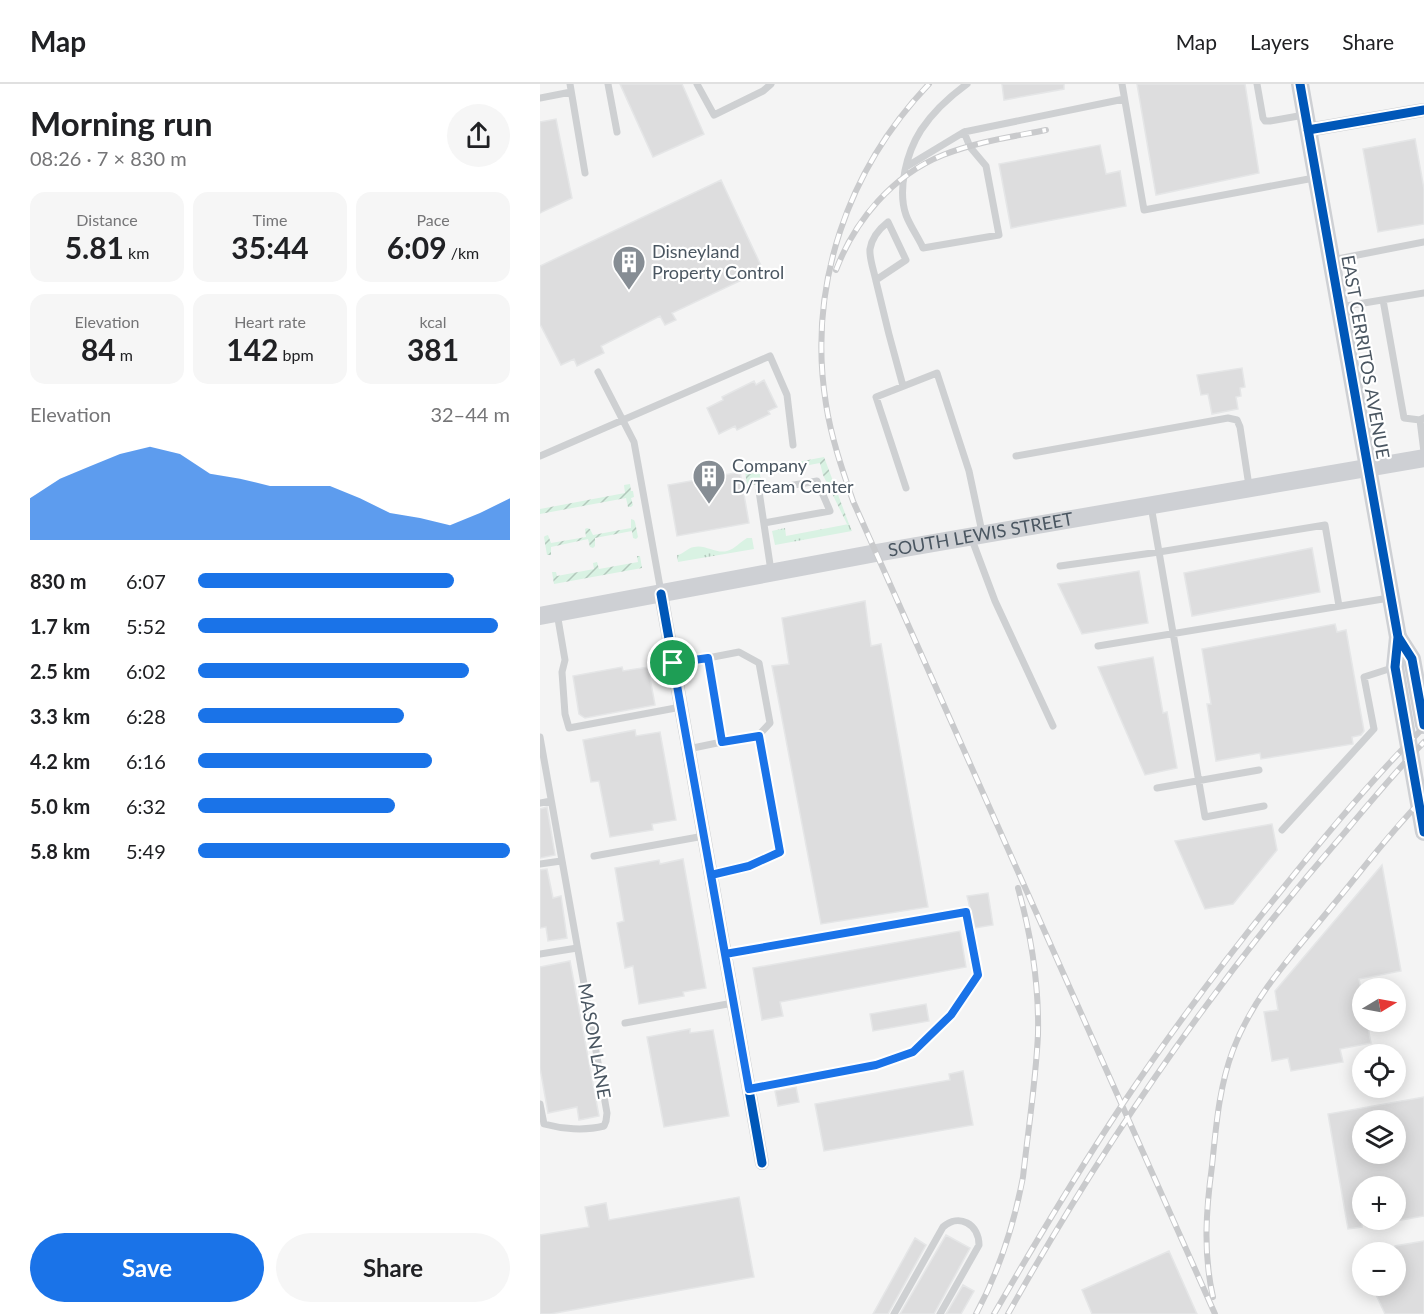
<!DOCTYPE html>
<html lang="en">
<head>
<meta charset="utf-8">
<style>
	:root { --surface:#fff; --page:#f6f6f6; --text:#202124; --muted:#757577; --line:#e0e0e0; --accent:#1a73e8 }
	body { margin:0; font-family:Lato,sans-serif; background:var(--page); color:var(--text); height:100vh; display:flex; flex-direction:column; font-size:22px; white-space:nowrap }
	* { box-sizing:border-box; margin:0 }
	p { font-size:20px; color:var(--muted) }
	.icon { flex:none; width:33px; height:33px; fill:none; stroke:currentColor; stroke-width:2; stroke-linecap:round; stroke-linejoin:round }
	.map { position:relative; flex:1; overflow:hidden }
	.sheet { display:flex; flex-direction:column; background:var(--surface); width:540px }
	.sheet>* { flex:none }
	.needle { width:39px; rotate:80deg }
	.tools { position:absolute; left:812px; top:894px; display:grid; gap:12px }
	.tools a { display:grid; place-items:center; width:54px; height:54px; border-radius:50%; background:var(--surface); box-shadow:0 3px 15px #0003; font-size:30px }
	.pin { position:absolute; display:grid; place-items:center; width:51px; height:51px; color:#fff; margin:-26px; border:3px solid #fff; border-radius:50%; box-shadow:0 2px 6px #0007 }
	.round { display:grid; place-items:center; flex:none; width:63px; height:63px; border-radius:32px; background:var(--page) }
	.summary { display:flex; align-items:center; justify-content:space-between; height:102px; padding:0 30px }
	h1 { font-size:33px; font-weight:700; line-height:45px }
	.figures { display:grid; grid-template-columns:repeat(3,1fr); gap:9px; height:102px; padding:6px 30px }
	.figures div { display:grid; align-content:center; border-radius:15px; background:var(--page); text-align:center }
	.figures b { font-size:30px; font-weight:700 }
	.figures small { font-size:16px; font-weight:400 }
	.figures p { font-size:16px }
	.chart { height:168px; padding:12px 30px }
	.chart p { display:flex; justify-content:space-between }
	.chart svg { width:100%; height:108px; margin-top:6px; fill:var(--accent); opacity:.7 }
	.action { display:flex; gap:12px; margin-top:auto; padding:12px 30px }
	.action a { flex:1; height:69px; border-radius:36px; background:var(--accent); color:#fff; font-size:24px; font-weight:700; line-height:69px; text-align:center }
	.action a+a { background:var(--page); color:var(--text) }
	ul { padding:0 30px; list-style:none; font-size:20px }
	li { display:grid; grid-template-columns:96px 72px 1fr; align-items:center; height:45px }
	li i { height:15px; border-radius:8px; background:var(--accent) }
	header { display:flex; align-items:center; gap:36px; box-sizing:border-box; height:84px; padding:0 30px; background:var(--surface); border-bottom:2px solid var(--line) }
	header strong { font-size:28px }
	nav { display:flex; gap:33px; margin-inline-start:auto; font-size:21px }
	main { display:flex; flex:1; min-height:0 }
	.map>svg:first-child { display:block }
	.grass { fill:url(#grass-tufts) }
	.garden { fill:url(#garden-furrows) }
	.building { fill:#ddddde; stroke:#e5e6e7; stroke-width:1.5; fill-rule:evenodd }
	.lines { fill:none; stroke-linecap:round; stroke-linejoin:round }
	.lane { stroke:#ced0d2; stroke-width:7 }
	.street { stroke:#ced0d2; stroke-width:14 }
	.secondary { stroke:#ced0d4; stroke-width:18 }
	.rail-casing { stroke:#c9cacc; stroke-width:6 }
	.rail { stroke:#fff; stroke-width:4; stroke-dasharray:11; stroke-linecap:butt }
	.cycleway-casing { stroke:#fff; stroke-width:13 }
	.cycleway { stroke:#0057b8; stroke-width:9 }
	.route-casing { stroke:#fff; stroke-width:12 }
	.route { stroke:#1a73e8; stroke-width:8 }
	.labels { text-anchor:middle; stroke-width:4.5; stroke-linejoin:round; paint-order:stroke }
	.poi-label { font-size:18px; fill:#4a5661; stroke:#fff; text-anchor:start }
	.street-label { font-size:18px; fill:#4a5661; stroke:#fff }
</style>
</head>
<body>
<header>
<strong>Map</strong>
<nav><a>Map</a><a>Layers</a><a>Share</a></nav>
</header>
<main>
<section class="sheet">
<div class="summary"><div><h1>Morning run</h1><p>08:26 · 7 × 830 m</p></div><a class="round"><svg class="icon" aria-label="share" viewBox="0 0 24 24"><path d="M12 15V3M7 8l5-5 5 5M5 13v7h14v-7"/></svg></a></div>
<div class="figures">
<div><p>Distance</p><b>5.81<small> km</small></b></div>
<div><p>Time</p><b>35:44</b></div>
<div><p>Pace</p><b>6:09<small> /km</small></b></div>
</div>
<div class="figures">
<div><p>Elevation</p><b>84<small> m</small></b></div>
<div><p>Heart rate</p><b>142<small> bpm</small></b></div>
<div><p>kcal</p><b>381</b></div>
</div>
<div class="chart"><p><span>Elevation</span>32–44 m</p>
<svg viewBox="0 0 160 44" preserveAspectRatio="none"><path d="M0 44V27L10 19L20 14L30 9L40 6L50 9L60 17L70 19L80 22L90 22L100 22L110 27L120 33L130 35L140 38L150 33L160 27V44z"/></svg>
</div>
<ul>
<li><b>830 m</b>6:07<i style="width:82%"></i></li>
<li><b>1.7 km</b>5:52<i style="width:96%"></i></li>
<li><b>2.5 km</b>6:02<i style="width:87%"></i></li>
<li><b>3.3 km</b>6:28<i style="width:66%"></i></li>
<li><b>4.2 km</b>6:16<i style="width:75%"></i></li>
<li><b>5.0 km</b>6:32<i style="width:63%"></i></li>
<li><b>5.8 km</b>5:49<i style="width:100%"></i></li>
</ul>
<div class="action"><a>Save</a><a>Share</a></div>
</section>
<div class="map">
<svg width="884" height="1230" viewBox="0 0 884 1230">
	<defs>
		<pattern id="grass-tufts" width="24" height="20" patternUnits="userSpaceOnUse" patternTransform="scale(1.5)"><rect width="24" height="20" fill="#d9f2e3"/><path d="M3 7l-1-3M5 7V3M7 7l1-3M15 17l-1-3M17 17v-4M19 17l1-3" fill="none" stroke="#b2c7bb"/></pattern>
		<pattern id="garden-furrows" width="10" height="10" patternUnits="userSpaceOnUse" patternTransform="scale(1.5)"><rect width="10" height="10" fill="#d9f2e3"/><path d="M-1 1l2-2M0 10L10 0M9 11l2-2" fill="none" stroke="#b2c7bb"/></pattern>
	</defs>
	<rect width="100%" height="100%" fill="#f4f4f4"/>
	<path class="grass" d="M309 440 312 447 235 461 232 447 245 444 246 452Z
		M207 454H212L214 465 138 478 137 471C144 470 147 464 154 463 165 460 176 470 187 467 195 465 200 458 207 454Z"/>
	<path class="garden" d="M284 373 309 440H307L283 391 280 379 220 390 221 400 211 401V406L208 407 205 388Z
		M90 400 91 407H93L94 413 91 414 93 421 91 423H88L86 414 0 430V425L85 409 84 401Z
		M91 435 94 436 95 438 98 453 96 455 93 454 92 447 55 454V462L53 464 50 463 48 455 11 463V471H7L4 453 5 452 8 451 11 459 46 453 45 445 47 444 50 445 53 451 91 444Z
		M97 472H100L102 484 14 500 12 488H16L17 492 54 485 53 479 57 478 59 485 98 478Z"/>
	<path class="building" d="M80 0H142L164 50 113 73Z
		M462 0H524V5L464 16Z
		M597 0H705L719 89 616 111Z
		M16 35 32 114 0 129V38Z
		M875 55 884 105V140L838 148 823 65Z
		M560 61 566 90 580 87 586 122 471 144 459 80Z
		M181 96 223 186 132 229 136 236 125 241 120 232 61 262 64 269 37 282 34 275 21 281 0 240V182Z
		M702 284 705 303 700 304 701 312 696 313 698 325 672 330 668 310 661 311 657 291Z
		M224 296 237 323 228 327 230 330 197 346 195 342 179 350 167 324 183 316 182 313 214 297 216 301Z
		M200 388 209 439 137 452 128 401Z
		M772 464 780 508 652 532 644 489Z
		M599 487 608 539 542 550 518 500Z
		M325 517 331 562 341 560 388 823 281 840 232 582 249 580 242 534Z
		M795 540 797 548 806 546 824 647 821 651 812 653 813 660 721 675 720 669 676 677 667 620H671L662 565Z
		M613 573 623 629 627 628 637 684 605 691 558 583Z
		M82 583 83 587 108 583 115 621 45 634 39 630 33 592Z
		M95 646 96 652 120 648 136 736 112 740 113 746 70 753 59 697 51 698 43 656Z
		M7 723 15 771 0 774V725Z
		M732 740 737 766 693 820 665 825 635 757Z
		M143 775 166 904 143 908 144 912 99 920 93 882 85 884 77 839 84 837 75 784 119 776 120 780Z
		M842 781 861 887 819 895 822 910V938H827L831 959 800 965 803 978 751 987 748 974 732 977 724 928 738 926 735 907Z
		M7 785 13 814 21 812 27 854 8 857 6 843 0 844V786Z
		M448 809 453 841 435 844 427 812Z
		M420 847 426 883 240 918 243 932 222 936 213 884Z
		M30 877 59 1032 39 1036 37 1023 8 1029 0 984V883Z
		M386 920 389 937 333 947 330 930Z
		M150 945V949L173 946 189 1032 124 1043 107 953Z
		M423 987 433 1041 284 1067 275 1020 410 996 409 990Z
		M256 1003 259 1018 238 1022 235 1007Z
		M884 1013V1132L855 1137V1102H822V1143L808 1145 788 1030ZM822 1036H855V1070H822Z
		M199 1113 214 1193 10 1230H0V1151L49 1143 45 1123 66 1119 69 1136Z
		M406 1151 430 1164 394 1230H360Z
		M375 1154 386 1161 348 1230H333Z
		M884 1157V1230H845L832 1202H855V1162Z
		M629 1167 657 1230H552L542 1206Z
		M423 1201 434 1207 421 1230H406Z"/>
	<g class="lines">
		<path class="lane" d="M30 0 45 89
			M68 0 77 48
			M157 0 174 31 223 7 231 0
			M427 0C409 13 393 28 381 46 367 68 357 105 366 131 370 142 378 153 383 164L459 151 446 82 430 63 424 48 584 15
			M582 0 604 126 774 94
			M717 0 723 34 725 37H730L764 31
			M0 14 31 8
			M366 83 424 48
			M792 176 884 158
			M336 196 366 176 348 138C339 145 332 153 330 165 329 174 334 187 336 197 344 232 353 267 363 302
			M843 216 864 334 880 336 884 334
			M800 223 884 209
			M58 288 94 358 121 508
			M880 336 884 368
			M0 372 230 272 247 311 253 361
			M476 372 688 334 697 336 700 343 709 402
			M366 404 336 313 397 289 429 387 442 448
			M611 422 665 733 724 722
			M224 439 290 427 277 397 219 407 231 487
			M431 453 455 517 513 642
			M520 482 619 468 785 441 799 522
			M17 529 25 576 22 588 25 630 29 644 141 623
			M558 562 849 514
			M168 574 199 568 219 579 230 639 217 653
			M133 579 168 574 182 658 148 665
			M0 653 67 1029 66 1037 64 1042C45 1047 22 1045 4 1040L0 1020
			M617 704 719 686
			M0 719 11 717
			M742 746 834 645 824 593 855 583
			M54 772 164 752
			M0 780 21 777
			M171 791 209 782 240 768 219 652 182 658
			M0 870 37 864
			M185 870 426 828 438 891 411 931 373 967 337 981 209 1005
			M85 939 193 919
			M354 1230 403 1143C419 1129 439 1140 439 1161L400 1230"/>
		<path class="street" d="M768 46 884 26
			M121 510 222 1079"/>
		<g class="secondary">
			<path d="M760 0 858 553 855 583 884 748"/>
			<path id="s1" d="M0 532 336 469 884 374"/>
			<path d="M858 553 872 575 884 641"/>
		</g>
		<g class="rail-casing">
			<path id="rail" d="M389 0C308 85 267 202 286 320 291 353 302 385 313 417L675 1230
				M296 186C315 136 353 91 403 71 436 58 471 53 506 46
				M673 1213C663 1169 666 1126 672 1082 676 1043 679 1003 693 966 714 910 756 867 793 821 823 785 851 747 884 714
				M436 1230C459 1187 474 1141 483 1093 488 1047 496 996 498 950 499 901 491 850 478 804
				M454 1230C495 1159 537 1089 582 1021 632 946 687 873 744 803 788 748 834 693 884 643
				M468 1230C564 1058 677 895 806 747 831 717 857 686 884 658"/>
		</g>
		<use href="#rail" class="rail"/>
		<g class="cycleway-casing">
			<path id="cycleway" d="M760 0 858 553 855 583 884 748
				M768 46 884 26
				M121 510 222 1079
				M858 553 872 575 884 641"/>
		</g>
		<use href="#cycleway" class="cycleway"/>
	</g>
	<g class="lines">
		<g class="route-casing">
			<path id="route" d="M133 579C158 721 183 863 209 1005L336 981 373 968 411 931 438 891 426 828 185 870 171 791 209 782 240 768 219 652 182 658 168 574 133 579"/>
		</g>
		<use href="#route" class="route"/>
	</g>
	<defs>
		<g id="building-pin" transform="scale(1.725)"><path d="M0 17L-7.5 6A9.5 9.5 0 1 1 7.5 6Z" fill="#868d94" stroke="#fff"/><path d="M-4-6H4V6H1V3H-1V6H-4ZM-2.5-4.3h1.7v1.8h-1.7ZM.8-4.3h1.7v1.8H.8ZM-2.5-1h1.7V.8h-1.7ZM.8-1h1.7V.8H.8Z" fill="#fff"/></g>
	</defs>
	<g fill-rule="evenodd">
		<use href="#building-pin" x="89" y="178"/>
		<use href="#building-pin" x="169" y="392"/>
	</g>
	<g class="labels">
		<g class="poi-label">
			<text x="112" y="174">Disneyland<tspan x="112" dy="21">Property Control</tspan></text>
			<text x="192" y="388">Company<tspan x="192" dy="21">D/Team Center</tspan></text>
		</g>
		<g class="street-label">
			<text transform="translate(825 273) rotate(80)" y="6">EAST CERRITOS AVENUE</text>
			<text dy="6" stroke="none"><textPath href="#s1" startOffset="448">SOUTH LEWIS STREET</textPath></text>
			<text transform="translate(54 957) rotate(80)" y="6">MASON LANE</text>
		</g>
	</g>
</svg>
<div class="tools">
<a><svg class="needle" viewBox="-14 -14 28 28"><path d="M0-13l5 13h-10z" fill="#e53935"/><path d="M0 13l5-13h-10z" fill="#757577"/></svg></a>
<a><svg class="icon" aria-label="locate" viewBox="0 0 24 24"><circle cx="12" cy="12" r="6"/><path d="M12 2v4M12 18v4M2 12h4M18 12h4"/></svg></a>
<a><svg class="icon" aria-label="layers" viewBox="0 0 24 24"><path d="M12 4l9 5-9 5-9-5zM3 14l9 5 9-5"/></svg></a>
<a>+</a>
<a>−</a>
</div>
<div class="pin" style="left:133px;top:579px;background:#1e9e55"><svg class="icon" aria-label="arrive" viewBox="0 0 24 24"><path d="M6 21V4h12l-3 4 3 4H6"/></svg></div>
</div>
</main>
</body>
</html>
